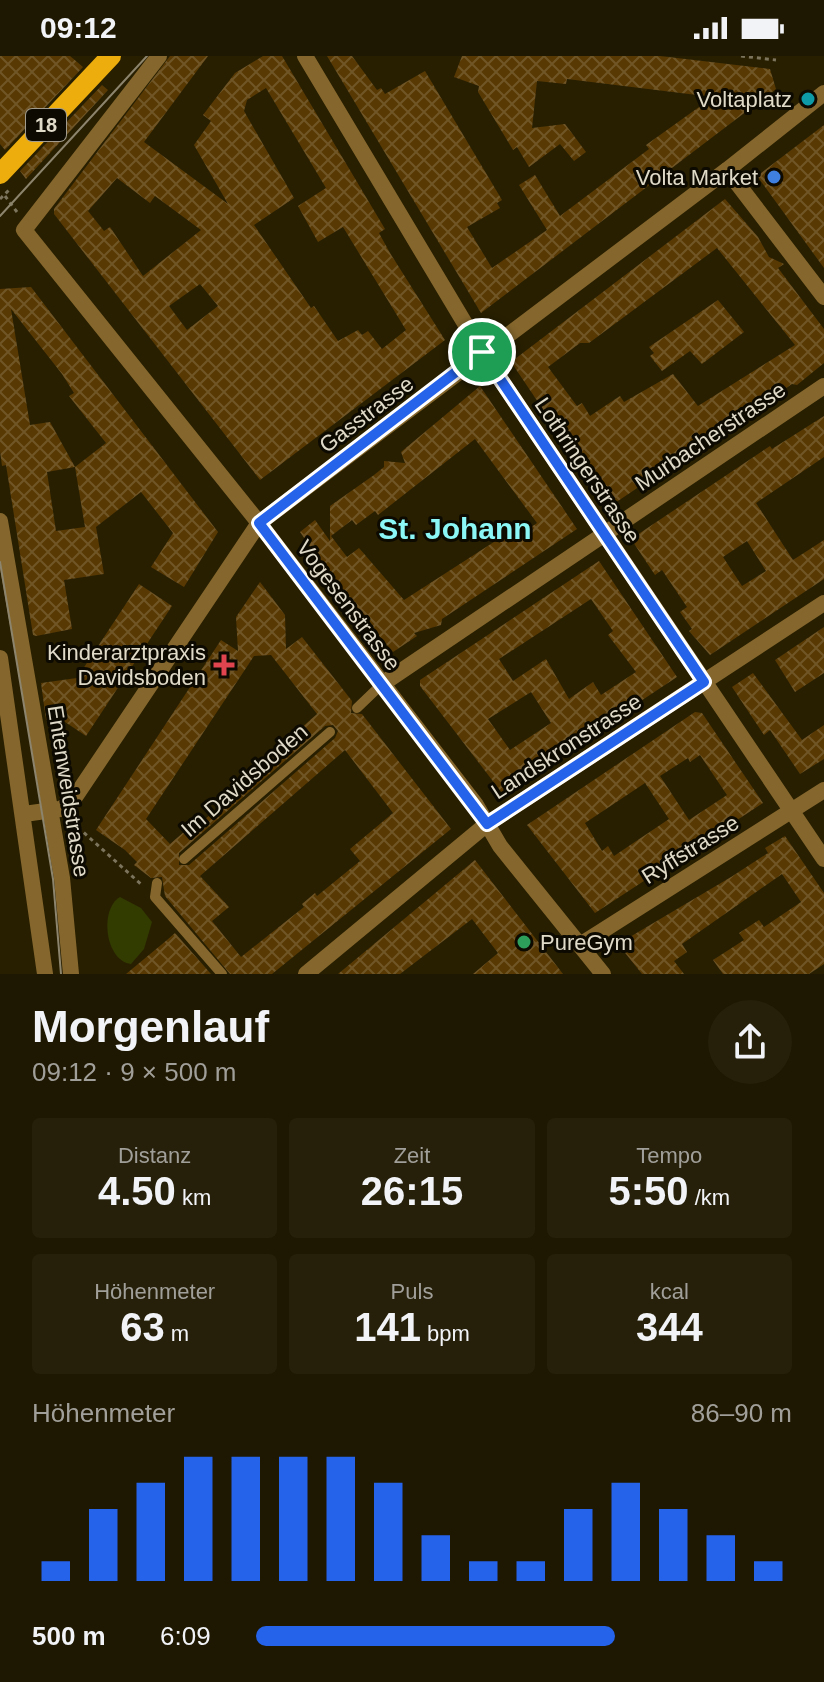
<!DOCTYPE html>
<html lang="de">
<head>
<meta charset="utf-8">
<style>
	:root { --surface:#1e1701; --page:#26200b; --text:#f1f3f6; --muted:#a19f99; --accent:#2563eb }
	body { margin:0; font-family:Arial,sans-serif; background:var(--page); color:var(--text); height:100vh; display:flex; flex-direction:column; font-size:30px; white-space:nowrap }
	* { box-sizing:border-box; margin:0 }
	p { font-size:26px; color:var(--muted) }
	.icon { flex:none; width:44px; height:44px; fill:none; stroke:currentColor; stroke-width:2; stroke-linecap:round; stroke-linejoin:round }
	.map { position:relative; height:918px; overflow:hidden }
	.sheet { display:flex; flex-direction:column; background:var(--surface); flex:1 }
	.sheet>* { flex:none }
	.pin { position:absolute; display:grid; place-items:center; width:68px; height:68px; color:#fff; margin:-34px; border:4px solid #fff; border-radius:50%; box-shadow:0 2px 8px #0007 }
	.round { display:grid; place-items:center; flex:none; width:84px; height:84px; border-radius:42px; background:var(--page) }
	.overview { display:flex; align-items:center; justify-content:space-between; height:136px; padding:0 32px }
	h1 { font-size:44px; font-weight:800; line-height:60px }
	.figures { display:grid; grid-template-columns:repeat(3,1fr); gap:12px; height:136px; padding:8px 32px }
	.figures div { display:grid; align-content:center; border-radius:8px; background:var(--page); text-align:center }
	.figures b { font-size:40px; font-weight:800 }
	.figures small { font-size:22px; font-weight:400 }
	.figures p { font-size:22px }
	.chart { height:224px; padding:16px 32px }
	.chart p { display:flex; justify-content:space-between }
	.chart svg { width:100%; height:144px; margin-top:8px; stroke:var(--accent); stroke-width:6 }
	ul { padding:0 32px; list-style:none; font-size:26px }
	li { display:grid; grid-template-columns:128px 96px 1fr; align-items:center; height:60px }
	li i { height:20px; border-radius:10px; background:var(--accent) }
	.status { display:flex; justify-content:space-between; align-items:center; height:56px; padding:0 40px; background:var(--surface); direction:ltr }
	.status svg { height:22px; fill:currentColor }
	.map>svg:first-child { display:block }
	.pitch { fill:#323b00 }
	.building { fill:url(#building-cross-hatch); fill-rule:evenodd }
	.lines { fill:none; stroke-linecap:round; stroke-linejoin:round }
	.path { stroke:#7c745c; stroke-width:3; stroke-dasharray:4 4; stroke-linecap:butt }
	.service { stroke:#85672d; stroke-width:10 }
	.pedestrian { stroke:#85672d; stroke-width:16 }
	.minor { stroke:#85672d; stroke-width:16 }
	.primary { stroke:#ecad0d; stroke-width:20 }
	.tram { stroke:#8c846d; stroke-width:2 }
	.route-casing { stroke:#fff; stroke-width:16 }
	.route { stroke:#2563eb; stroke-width:10 }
	.culture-dot { fill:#0f9aa8; stroke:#0d0a01; stroke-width:3 }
	.shop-dot { fill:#3f7fe0; stroke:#0d0a01; stroke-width:3 }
	.health-dot { fill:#e0444e; stroke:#0d0a01; stroke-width:3 }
	.leisure-dot { fill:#2e9e5b; stroke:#0d0a01; stroke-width:3 }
	.labels { text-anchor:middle; stroke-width:6; stroke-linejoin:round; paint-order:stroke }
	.shield { fill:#0d0a01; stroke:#a19c8d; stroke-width:2 }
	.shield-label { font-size:20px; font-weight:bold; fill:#e0dac9 }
	.poi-label { font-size:22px; fill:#e0dac9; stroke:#0d0a01; text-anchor:end }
	.street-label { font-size:22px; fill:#e0dac9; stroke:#0d0a01 }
	.district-label { font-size:30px; font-weight:bold; fill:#8bf7f7; stroke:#0d0a01 }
</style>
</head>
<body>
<div class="status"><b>09:12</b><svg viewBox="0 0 49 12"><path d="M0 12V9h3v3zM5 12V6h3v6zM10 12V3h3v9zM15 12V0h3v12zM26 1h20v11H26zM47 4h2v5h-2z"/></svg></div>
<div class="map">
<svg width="824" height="918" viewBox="0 0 824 918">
	<defs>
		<pattern id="building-cross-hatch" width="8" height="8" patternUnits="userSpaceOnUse" patternTransform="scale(2)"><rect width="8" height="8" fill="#583903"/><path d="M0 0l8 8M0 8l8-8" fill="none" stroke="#705526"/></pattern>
	</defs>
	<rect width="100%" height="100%" fill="#281f01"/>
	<path class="pitch" d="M120 841 141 852 152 866 144 893 131 908C105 905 99 853 120 841Z"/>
	<path class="building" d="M0 0H70L83 11 5 94 0 88Z
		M170 0H208L144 86 228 148 194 89 211 65 203 59 235 17 263 0H282L385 173 379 177 390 197 445 284 260 424 54 158V153ZM266 32 326 132 298 150 318 186 343 171 406 274 382 293 368 275 362 279 358 274 338 285 314 250 311 252 254 169 294 142 244 55 247 44ZM117 122 150 147 155 140 201 174 143 220 110 171 104 175 88 155ZM200 228 218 250 187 274 169 250Z
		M327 0H352L377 34 381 32 385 38 425 15 502 144 497 147 500 152 467 171 492 212 547 174 519 129 535 119 560 160 649 93 646 89 713 41 567 23 566 28 537 25 532 72 565 68 586 96 574 105 560 88 529 111 517 91 513 94 478 36 479 30 454 21 462 0H660L770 13 776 33 481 257Z
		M102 29 108 34 26 123 20 115Z
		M824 69V212L757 120Z
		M725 143 758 181 769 201 784 208 778 212 824 273V307L797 329 792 328 609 451 511 306ZM717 192 795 289 698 350 673 318 624 346 620 340 590 360 582 347 577 350 548 311 580 287H589Z
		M31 231 218 476 184 531 151 511 173 477 141 436 96 471 104 518 64 524 72 573 36 580 33 579 6 409 2 410 0 395V233ZM11 253 62 318 74 337 69 340 106 387 75 411 85 471 56 475 47 416 75 411 50 366 30 369Z
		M718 244 744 276 702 308 690 295 662 315 650 300 654 297 649 291Z
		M480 330 577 473 442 563 441 569 414 577 417 580 393 596 349 544 339 526H335L300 476 315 464 330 485V450L374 419 384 411V405L405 407 401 396ZM475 383 537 467 508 487 505 483 499 487 497 484 404 544 359 492 347 501 331 480 352 464 356 469 375 455 378 459Z
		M824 360V401L756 447 793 504 824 484V523L710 599 689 575 692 573 680 556 687 551 662 514 655 519 631 483 770 390 772 393ZM747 485 766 515 742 530 723 501Z
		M599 505 677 621 502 737 420 630V624ZM591 543 613 575 608 579 636 616 601 639 593 626 569 643 546 603 513 625 499 603ZM531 636 551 667 510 694 488 663Z
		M260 526 285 559 286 593 302 581 352 645 351 657 362 658 451 773 272 918H230L165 840 162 821 151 822 134 809 137 806 125 794 96 774 221 584 238 595 236 561ZM271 599 317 658 220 743 223 747 202 766 199 763 170 788 146 763 254 600ZM333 669 338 675 335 682 189 809H179V797L325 670ZM345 694 393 757 350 793 360 805 317 840 315 837 302 848 304 851 241 901 212 865 229 851 200 820Z
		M139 528 172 550 86 680 59 662 46 664 41 627 77 622Z
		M824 571V617L795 636 775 604Z
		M753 617 802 684 824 669V703L800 718 770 674 764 679 732 631Z
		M695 656 702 657 763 747 595 857 527 769ZM700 699 727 739 689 764 660 720 688 702 690 706ZM645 727 669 763 614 800 608 790 602 795 585 767Z
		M785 780 824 837V908L809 918H723L713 904 744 884 739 877 759 864 764 871 801 846 782 818 682 888 687 896 674 905 684 918H642L618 888 731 821 768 797 765 792Z
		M475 804 563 918H473L498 897 472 863 400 918H338Z
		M175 877 211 918H126L167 884Z"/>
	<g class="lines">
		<path class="path" d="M741 0 776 4
			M5 140 17 156
			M0 143 9 134
			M72 766 143 830"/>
		<path class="service" d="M357 652 382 628
			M184 803 330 676
			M157 827 155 841 222 918"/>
		<path class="pedestrian" d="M727 114 824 37"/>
		<path class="minor" d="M159 0 24 174 259 467 476 749 500 790 603 918
			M305 0 482 296 824 803
			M0 465 62 822 71 918
			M0 602 45 918
			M382 628 824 330
			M24 758 60 753 71 747 259 467 727 114 824 241
			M580 889 824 734
			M306 918 487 768 824 547"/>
		<path class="primary" d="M0 118 111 0"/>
		<path class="tram" d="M0 160 147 0
			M0 506 53 823 61 918"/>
	</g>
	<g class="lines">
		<g class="route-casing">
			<path id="route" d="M482 296 704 626 487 768 259 467Z"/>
		</g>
		<use href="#route" class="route"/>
	</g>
	<circle class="culture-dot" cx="808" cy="43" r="8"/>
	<circle class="shop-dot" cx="774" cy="121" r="8"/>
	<path class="health-dot" d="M220 597h8v8h8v8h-8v8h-8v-8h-8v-8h8z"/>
	<circle class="leisure-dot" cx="524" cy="886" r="8"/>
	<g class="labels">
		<rect class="shield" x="26" y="53" width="40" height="32" rx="6"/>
		<g class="shield-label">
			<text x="46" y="76">18</text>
		</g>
		<g class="poi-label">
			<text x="792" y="51">Voltaplatz</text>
			<text x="758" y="129">Volta Market</text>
			<text x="206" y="604">Kinderarztpraxis<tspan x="206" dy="25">Davidsboden</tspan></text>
			<text x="540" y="894" text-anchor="start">PureGym</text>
		</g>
		<g class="street-label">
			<text transform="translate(366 358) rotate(-37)" y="8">Gasstrasse</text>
			<text transform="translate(710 380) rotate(-34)" y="8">Murbacherstrasse</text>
			<text transform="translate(588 414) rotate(56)" y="8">Lothringerstrasse</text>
			<text transform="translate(349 549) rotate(53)" y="8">Vogesenstrasse</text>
			<text transform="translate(566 690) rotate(-33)" y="8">Landskronstrasse</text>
			<text transform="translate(244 724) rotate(-41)" y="8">Im Davidsboden</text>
			<text transform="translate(69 735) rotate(81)" y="8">Entenweidstrasse</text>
			<text transform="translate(690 793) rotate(-32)" y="8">Ryffstrasse</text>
		</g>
		<g class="district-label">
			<text x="455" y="483">St. Johann</text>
		</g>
	</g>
</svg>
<div class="pin" style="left:482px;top:296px;background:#1e9e55"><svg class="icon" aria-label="arrive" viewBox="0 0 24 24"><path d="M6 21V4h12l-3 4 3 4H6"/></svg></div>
</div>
<section class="sheet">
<div class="overview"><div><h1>Morgenlauf</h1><p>09:12 · 9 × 500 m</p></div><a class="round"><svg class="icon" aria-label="share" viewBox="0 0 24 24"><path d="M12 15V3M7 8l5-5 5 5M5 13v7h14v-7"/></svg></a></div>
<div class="figures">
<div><p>Distanz</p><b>4.50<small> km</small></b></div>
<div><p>Zeit</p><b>26:15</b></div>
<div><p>Tempo</p><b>5:50<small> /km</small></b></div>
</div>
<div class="figures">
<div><p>Höhenmeter</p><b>63<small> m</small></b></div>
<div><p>Puls</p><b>141<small> bpm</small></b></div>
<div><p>kcal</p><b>344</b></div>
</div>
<div class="chart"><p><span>Höhenmeter</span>86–90 m</p>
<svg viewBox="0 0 160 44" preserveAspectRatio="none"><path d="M5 44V38M15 44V22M25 44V14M35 44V6M45 44V6M55 44V6M65 44V6M75 44V14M85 44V30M95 44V38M105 44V38M115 44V22M125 44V14M135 44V22M145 44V30M155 44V38"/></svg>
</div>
<ul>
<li><b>500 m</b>6:09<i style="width:67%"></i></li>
</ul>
</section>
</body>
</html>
